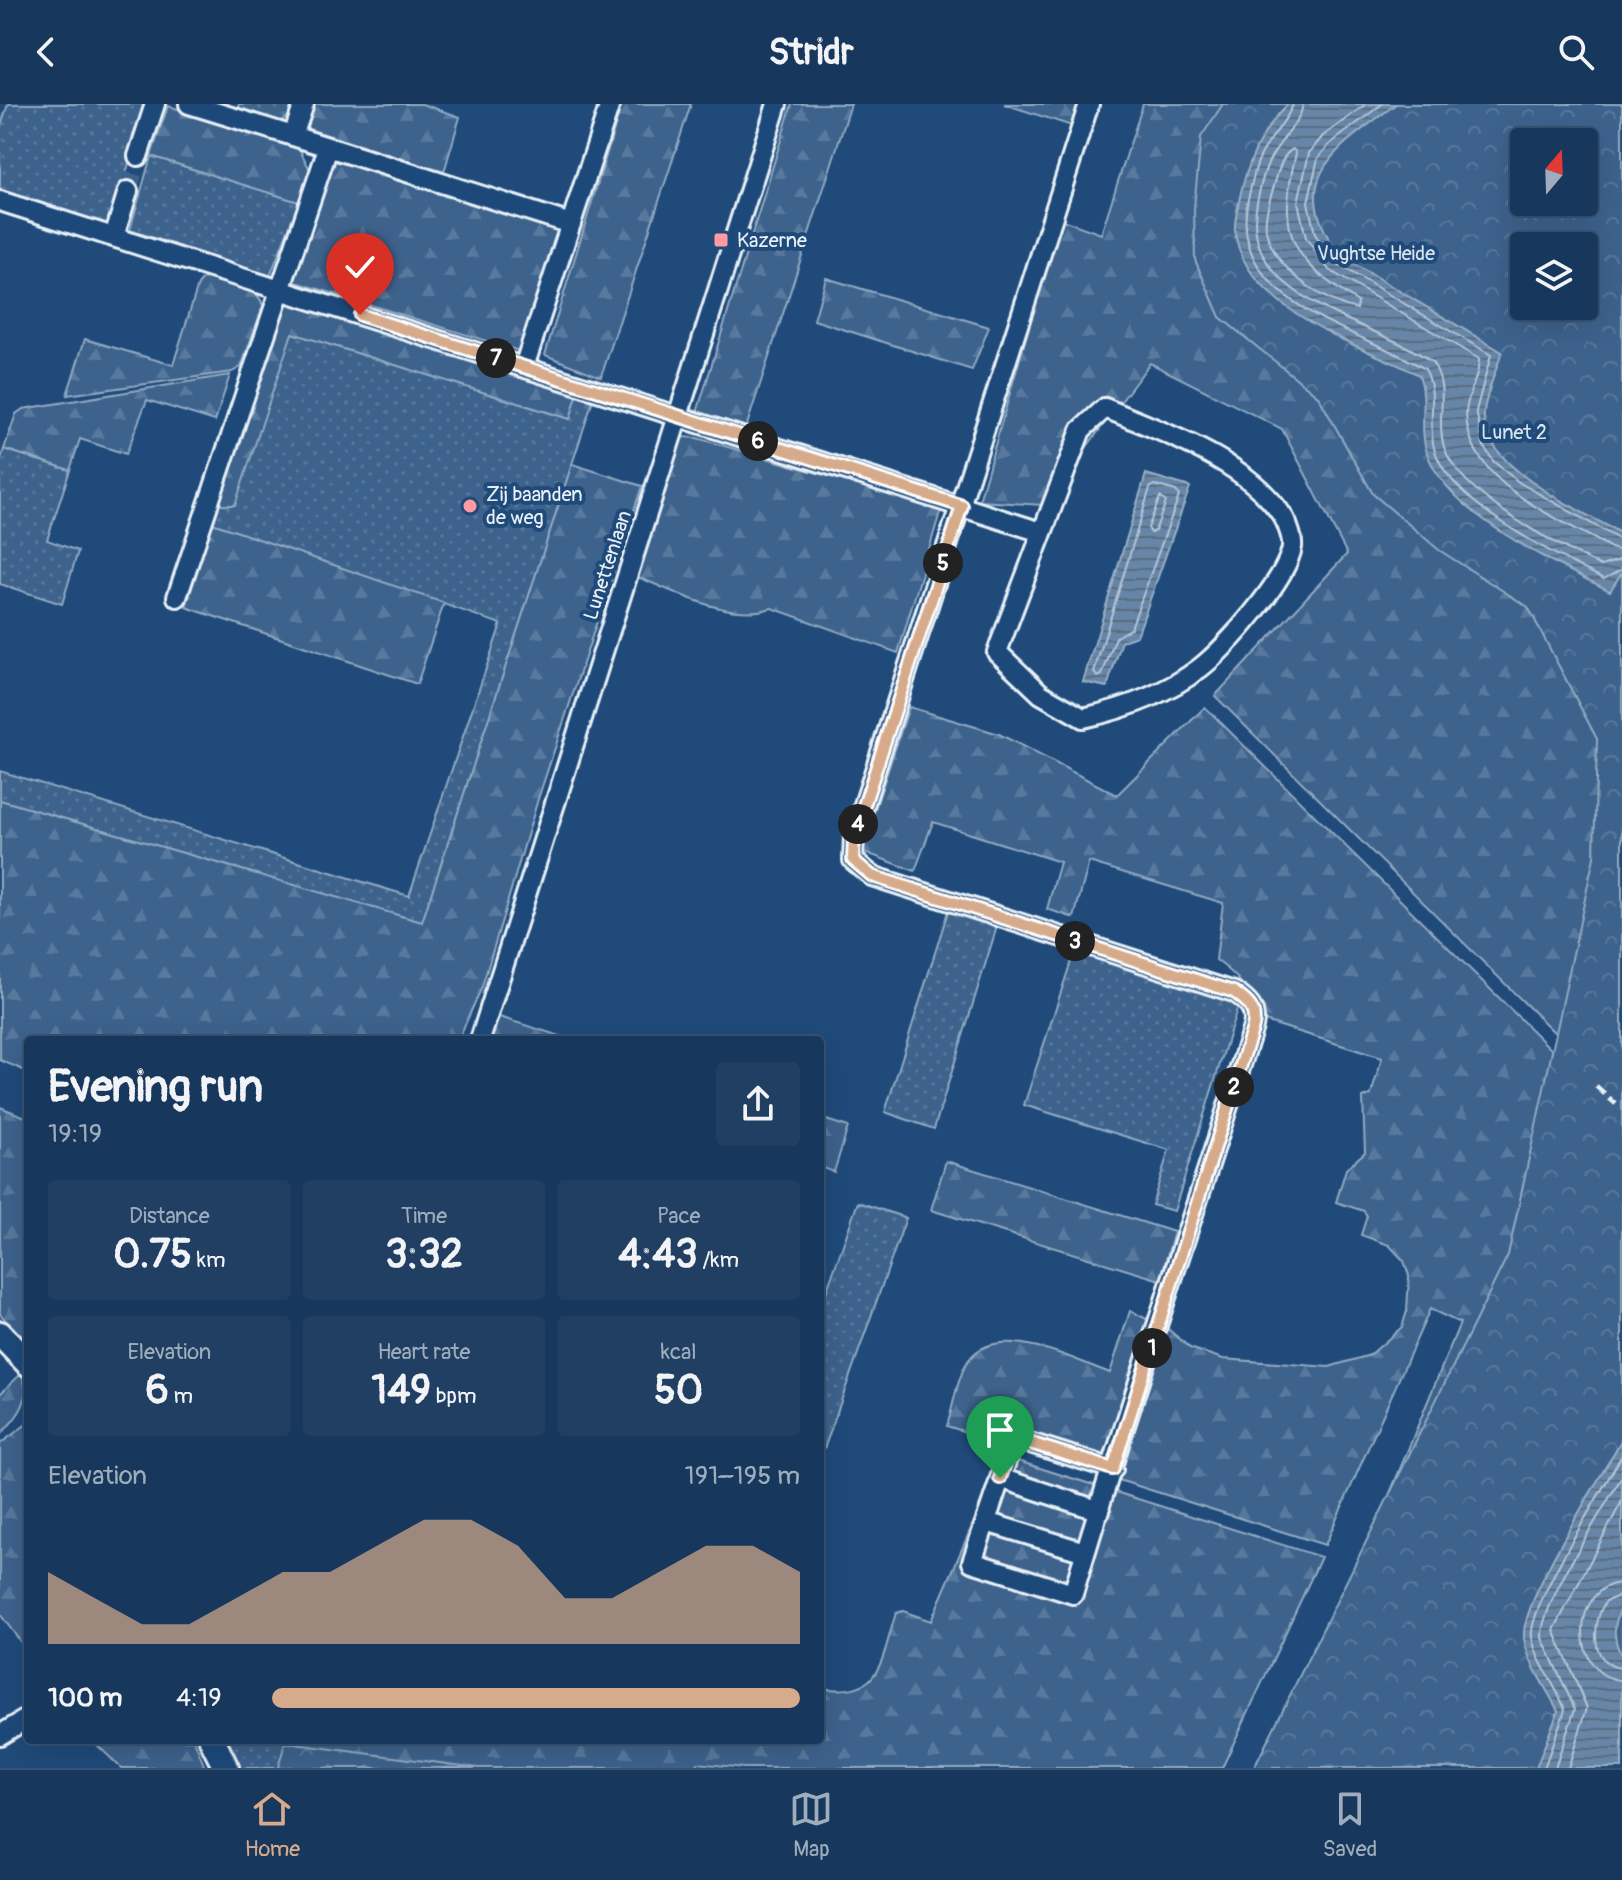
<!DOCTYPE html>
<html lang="en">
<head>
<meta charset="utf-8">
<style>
	:root { --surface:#17385c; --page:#203f62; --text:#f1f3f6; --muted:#9eacbb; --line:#365272; --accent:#d6ab8b }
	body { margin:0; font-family:Pangolin,sans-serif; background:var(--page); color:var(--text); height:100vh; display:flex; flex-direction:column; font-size:30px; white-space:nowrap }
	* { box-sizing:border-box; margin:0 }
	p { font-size:26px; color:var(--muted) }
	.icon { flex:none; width:44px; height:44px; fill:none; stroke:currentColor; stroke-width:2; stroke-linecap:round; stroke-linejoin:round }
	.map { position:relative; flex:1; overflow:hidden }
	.drawer { position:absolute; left:24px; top:932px; width:800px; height:708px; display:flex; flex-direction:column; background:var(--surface); border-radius:8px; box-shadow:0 8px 32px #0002,0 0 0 2px var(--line) }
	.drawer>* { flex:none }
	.needle { width:52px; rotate:19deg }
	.tools { position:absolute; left:1510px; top:24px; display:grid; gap:16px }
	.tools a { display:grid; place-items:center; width:88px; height:88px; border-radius:8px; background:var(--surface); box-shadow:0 8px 32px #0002,0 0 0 2px var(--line); font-size:40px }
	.pin { position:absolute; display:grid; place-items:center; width:68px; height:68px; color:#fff; margin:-82px -34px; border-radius:50% 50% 50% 0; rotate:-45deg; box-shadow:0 0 8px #0007 }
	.pin .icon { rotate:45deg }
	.km { position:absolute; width:40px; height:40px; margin:-20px; border-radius:50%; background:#222; color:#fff; font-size:22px; line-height:40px; text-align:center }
	.round { display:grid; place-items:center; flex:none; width:84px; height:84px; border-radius:8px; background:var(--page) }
	.head { display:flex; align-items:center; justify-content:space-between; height:136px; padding:0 24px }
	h1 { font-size:44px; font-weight:700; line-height:60px }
	.metrics { display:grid; grid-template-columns:repeat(3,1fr); gap:12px; height:136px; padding:8px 24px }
	.metrics div { display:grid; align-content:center; border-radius:8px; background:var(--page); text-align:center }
	.metrics b { font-size:40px; font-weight:700 }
	.metrics small { font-size:22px; font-weight:400 }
	.metrics p { font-size:22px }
	.chart { height:224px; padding:16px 24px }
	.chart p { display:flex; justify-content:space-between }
	.chart svg { width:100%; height:144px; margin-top:8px; fill:var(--accent); opacity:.7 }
	ul { padding:0 24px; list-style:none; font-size:26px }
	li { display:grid; grid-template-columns:128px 96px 1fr; align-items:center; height:60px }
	li i { height:20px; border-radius:10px; background:var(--accent) }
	header { display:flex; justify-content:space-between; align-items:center; height:104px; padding:0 24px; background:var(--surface); font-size:36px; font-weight:700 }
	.dock { display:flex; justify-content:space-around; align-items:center; height:112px; border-top:2px solid var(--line); background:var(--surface); font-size:22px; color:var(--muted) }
	.dock a { display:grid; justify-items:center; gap:4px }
	.dock .active { color:var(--accent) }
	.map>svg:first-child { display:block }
	.grass { fill:url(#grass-dots); stroke:#92aac2; stroke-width:2 }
	.forest { fill:url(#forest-firs); stroke:#92aac2; stroke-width:2 }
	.park { fill:url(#park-crowns); stroke:#92aac2; stroke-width:2; fill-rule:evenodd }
	.water { fill:url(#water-rules); stroke:#9ab0c7; stroke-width:2 }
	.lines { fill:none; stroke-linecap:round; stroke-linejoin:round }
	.shore { stroke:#b4c6d8; stroke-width:2 }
	.street-tunnel { stroke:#3d638d; stroke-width:18; stroke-dasharray:18 9; stroke-linecap:butt }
	.street-casing { stroke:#e8f1f8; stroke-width:24 }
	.secondary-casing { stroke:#e8f1f8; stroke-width:30 }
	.street { stroke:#1f4a7a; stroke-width:18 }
	.secondary { stroke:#1f4a7a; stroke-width:24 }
	.rail { stroke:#e8f1f8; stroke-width:5; stroke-dasharray:12 6; stroke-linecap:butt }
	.route-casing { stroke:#fff; stroke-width:16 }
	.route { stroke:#d6ab8b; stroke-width:10 }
	.poi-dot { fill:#ff9aa2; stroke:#1f4a7a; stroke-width:3 }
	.labels { text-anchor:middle; stroke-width:8; stroke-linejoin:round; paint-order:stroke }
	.poi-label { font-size:20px; fill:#e8f1f8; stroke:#1f4a7a; text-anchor:start }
	.park-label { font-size:20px; fill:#d7e3ed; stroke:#1f4a7a }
	.street-label { font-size:20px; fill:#e8f1f8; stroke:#1f4a7a }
</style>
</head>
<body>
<header><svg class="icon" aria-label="back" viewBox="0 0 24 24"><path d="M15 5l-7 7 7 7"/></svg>Stridr<svg class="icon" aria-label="search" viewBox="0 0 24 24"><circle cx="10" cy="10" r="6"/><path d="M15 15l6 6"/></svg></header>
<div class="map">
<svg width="1622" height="1664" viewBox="0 0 1622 1664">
	<defs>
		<pattern id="grass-dots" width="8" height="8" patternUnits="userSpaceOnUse" patternTransform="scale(2)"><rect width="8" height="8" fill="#3c628c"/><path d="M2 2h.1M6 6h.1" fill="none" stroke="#58799d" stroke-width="1.8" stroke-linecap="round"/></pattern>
		<pattern id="forest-firs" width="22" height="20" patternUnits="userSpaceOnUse" patternTransform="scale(2)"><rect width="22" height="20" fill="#3c628c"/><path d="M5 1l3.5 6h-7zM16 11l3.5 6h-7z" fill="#58799d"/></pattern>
		<pattern id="park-crowns" width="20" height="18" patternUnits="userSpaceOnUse" patternTransform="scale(2)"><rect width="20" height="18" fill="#3c628c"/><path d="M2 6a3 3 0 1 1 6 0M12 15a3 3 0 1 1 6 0" fill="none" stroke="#58799d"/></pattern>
		<pattern id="water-rules" width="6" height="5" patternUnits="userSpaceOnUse" patternTransform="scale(2)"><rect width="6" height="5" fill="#6685a7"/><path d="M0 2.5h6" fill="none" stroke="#596d82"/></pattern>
	</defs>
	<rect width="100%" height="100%" fill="#1f4a7a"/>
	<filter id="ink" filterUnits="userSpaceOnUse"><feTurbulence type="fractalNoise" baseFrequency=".0125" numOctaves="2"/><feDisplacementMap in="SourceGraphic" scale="16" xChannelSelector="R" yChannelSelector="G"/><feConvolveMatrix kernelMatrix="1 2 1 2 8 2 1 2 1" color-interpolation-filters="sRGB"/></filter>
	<g filter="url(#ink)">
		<path class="grass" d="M8 0H146L110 125 0 89V24Z
			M239 0H299L295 10 277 19 237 7Z
			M151 52 299 98 270 172 130 126Z
			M292 229 569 315 578 288 594 293 422 819 0 696V667L409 792 501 520 212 419 213 401Z
			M4 345 70 366 47 436 78 447 62 500 0 480V358Z
			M950 801 998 819 934 1025 885 1008Z
			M1078 836 1239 899 1174 1107 1152 1101 1169 1046 1024 1001Z
			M858 1098 906 1114 824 1345 820 1344V1206Z
			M223 1636H286L279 1664H237Z"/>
		<path class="forest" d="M313 0H422L460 13 444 68 305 24Z
			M622 0H691L601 273 545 251Z
			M792 0H851L745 327 696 312Z
			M1004 0H1079L1072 22Z
			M1143 0H1228L1610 544 1622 591 1575 949 1215 592 1347 450 1282 325 1150 259 1043 401 979 397 1060 115 1101 130Z
			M168 2 298 42 310 66 299 98 151 52Z
			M334 52 562 123 524 242 519 247 293 177Z
			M211 173C228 179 259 182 263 202L241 263 232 268 67 291 85 235 173 261 198 181 203 175Z
			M826 174 989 223 972 266 814 216Z
			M279 195 578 288 570 315 292 229 235 401H213Z
			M230 271 215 317 147 296 126 350 80 335 70 366 4 345 16 310 23 305Z
			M682 333 697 334 941 405 898 549 772 504C729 518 676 488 635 472Z
			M572 360 642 382 538 695 482 883 458 936H28V968L0 956V696L422 818Z
			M212 419 444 499 417 580 186 503Z
			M909 603 999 630 1117 691 1205 603 1569 963 1526 1116 1377 1421 1460 1219 1430 1205 1325 1441 947 1322C953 1303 956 1280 965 1262 990 1212 1074 1256 1110 1269L1130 1207 1168 1225 1190 1244 1223 1255 1329 1263 1370 1251 1402 1223 1407 1207 1409 1172 1404 1157 1389 1141 1361 1131 1367 1112 1364 1107 1336 1098 1346 1065 1365 1048 1363 994 1371 991 1382 954 1252 913C1255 887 1235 870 1216 856L1223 799 1089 758 1074 814 1047 805 1060 758 933 718 915 767 861 747Z
			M496 912 573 936H488Z
			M0 1003 28 1014V1240L0 1210Z
			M820 1014 848 1023 834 1068 820 1063Z
			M946 1057 1174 1128 1160 1176 931 1106Z
			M21 1270C34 1294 18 1313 0 1331V1290Z
			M28 1319V1548L0 1510V1340Z
			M1002 1352 1321 1453 1222 1664H744L697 1659 696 1664H395L282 1653 286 1636H820V1584C883 1594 880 1558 896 1509L903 1507 931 1517Z
			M92 1636H194L205 1664H121Z"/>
		<path class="park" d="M1223 0H1622V1664H1254L1508 1151 1594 753 1597 635 1528 503 1439 446 1373 390 1318 292 1220 213 1195 156 1194 104 1201 33ZM1524 38H1584V98H1524ZM1524 142H1584V202H1524Z
			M285 1639 302 1641 478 1664H278Z"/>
		<path class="water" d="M1288 0H1396C1337 45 1284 72 1339 151L1502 248C1496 267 1486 289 1484 308 1480 364 1581 406 1622 430V468L1610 487C1556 460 1447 410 1427 349 1418 323 1429 297 1419 271 1359 241 1243 204 1235 127 1234 114 1239 97 1242 84 1251 51 1263 25 1288 0Z
			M1146 370 1190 383 1137 532 1122 537 1107 583 1083 578Z
			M1622 1335V1502C1613 1521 1612 1533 1622 1553V1664H1536L1558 1607C1547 1585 1527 1558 1524 1534 1520 1498 1601 1373 1622 1335Z"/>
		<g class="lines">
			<path class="shore" d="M1293 0C1291 11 1267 38 1261 51 1255 62 1253 75 1250 87 1219 198 1354 222 1425 265 1439 291 1427 317 1434 344 1449 400 1556 451 1604 475L1622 465
				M1303 0C1302 17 1277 39 1269 57 1263 69 1260 85 1257 98 1237 198 1373 215 1432 258 1451 285 1435 314 1444 343 1461 393 1556 440 1601 462L1622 455
				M1366 0 1323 32 1309 49 1298 98 1306 134 1329 166 1479 255C1480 273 1466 291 1466 310 1468 381 1558 413 1611 444L1622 447
				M1382 0 1330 40 1318 54 1308 98 1315 130 1334 158 1491 251 1476 307 1484 343 1494 358 1520 379 1622 437
				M1293 45 1296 49C1277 129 1289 155 1358 198L1357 205C1321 197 1273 164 1266 126 1264 112 1270 95 1274 82 1278 69 1281 51 1293 45Z
				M1154 381 1176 387 1179 392 1131 524 1116 533 1102 571 1097 573 1094 568 1150 384Z
				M1160 393 1166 398 1155 427 1151 429 1148 424Z
				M1622 1479C1570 1481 1570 1574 1622 1576
				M1622 1491 1606 1497C1592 1517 1589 1562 1622 1564
				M1544 1664 1565 1606C1557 1582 1536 1558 1532 1533 1527 1504 1604 1384 1622 1351
				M1555 1664 1575 1605 1542 1534C1539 1502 1604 1405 1622 1372
				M1568 1664 1587 1604 1554 1526 1622 1397"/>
			<path class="street-tunnel" d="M128 87 138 52"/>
			<g class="street-casing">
				<path id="street" d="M189 0 293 32
					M304 0 293 32 571 120
					M1089 0 854 732 853 756 872 772 1234 888C1248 897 1257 905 1253 923 1194 1112 1129 1300 1073 1490L972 1458 1014 1334 1113 1365
					M138 52 155 0
					M0 97 1041 428
					M114 133 128 87
					M524 263 610 0
					M1105 304C1165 329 1247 356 1284 414 1288 421 1293 436 1292 443 1287 475 1226 544 1200 564 1166 590 1124 605 1083 614L1041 590 997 548 1081 326Z
					M177 493 328 44
					M480 936 777 0
					M1000 1374 1100 1407
					M986 1418 1085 1448
					M0 1631 28 1614"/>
			</g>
			<g class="secondary-casing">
				<path id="secondary" d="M0 1230 28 1259
					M212 1636 226 1664"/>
			</g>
			<use href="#street" class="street"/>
			<use href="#secondary" class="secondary"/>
			<path class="rail" d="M1596 982 1616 1000"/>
		</g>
	</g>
	<g class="lines" filter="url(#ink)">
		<g class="route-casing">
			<path id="route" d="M360 211 962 402 854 732 853 756 872 772 1234 888C1248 898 1257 905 1253 923L1113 1365 1014 1334 1000 1374"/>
		</g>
		<use href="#route" class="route"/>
	</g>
	<g class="poi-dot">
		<rect x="713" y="128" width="16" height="16" rx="4"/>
		<circle cx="470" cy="402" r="8"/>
	</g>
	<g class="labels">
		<g class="poi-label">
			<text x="737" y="143">Kazerne</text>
			<text x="486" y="397">Zij baanden<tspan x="486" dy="23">de weg</tspan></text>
		</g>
		<g class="park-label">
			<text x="1376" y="156">Vughtse Heide</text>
			<text x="1514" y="335">Lunet 2</text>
		</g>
		<g class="street-label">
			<text transform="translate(607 461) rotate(-72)" y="7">Lunettenlaan</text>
		</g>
	</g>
</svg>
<div class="tools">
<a><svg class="needle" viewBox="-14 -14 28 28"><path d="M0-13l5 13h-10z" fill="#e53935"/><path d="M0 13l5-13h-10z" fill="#9eacbb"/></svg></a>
<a><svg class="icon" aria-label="layers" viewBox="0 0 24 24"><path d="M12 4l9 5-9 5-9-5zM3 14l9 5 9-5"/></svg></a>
</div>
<div class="pin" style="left:1000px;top:1374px;background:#1e9e55"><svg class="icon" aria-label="arrive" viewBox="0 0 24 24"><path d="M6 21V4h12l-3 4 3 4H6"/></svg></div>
<div class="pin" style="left:360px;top:211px;background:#d93025"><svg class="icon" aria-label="check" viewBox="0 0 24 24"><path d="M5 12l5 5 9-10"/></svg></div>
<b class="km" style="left:1152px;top:1244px">1</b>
<b class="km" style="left:1234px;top:983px">2</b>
<b class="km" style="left:1075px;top:837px">3</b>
<b class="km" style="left:858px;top:720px">4</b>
<b class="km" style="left:943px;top:459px">5</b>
<b class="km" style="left:758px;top:337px">6</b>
<b class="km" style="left:496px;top:254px">7</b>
<section class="drawer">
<div class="head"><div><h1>Evening run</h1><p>19:19</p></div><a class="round"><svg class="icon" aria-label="share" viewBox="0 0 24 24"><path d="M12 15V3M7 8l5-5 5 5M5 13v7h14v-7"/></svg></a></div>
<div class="metrics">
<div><p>Distance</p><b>0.75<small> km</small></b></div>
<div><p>Time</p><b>3:32</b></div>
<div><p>Pace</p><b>4:43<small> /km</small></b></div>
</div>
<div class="metrics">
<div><p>Elevation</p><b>6<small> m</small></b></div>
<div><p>Heart rate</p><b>149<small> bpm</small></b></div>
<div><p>kcal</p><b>50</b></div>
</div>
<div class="chart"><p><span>Elevation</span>191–195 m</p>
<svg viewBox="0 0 160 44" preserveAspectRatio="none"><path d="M0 44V22L10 30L20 38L30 38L40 30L50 22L60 22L70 14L80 6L90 6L100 14L110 30L120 30L130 22L140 14L150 14L160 22V44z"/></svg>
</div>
<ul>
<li><b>100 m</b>4:19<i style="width:100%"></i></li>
</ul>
</section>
</div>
<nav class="dock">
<a class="active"><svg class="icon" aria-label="home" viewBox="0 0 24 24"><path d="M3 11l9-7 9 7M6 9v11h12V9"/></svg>Home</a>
<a><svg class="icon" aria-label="map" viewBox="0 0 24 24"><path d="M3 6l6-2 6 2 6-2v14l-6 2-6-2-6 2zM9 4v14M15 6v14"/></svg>Map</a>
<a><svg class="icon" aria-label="saved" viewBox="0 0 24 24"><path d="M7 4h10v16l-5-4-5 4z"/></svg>Saved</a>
</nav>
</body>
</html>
